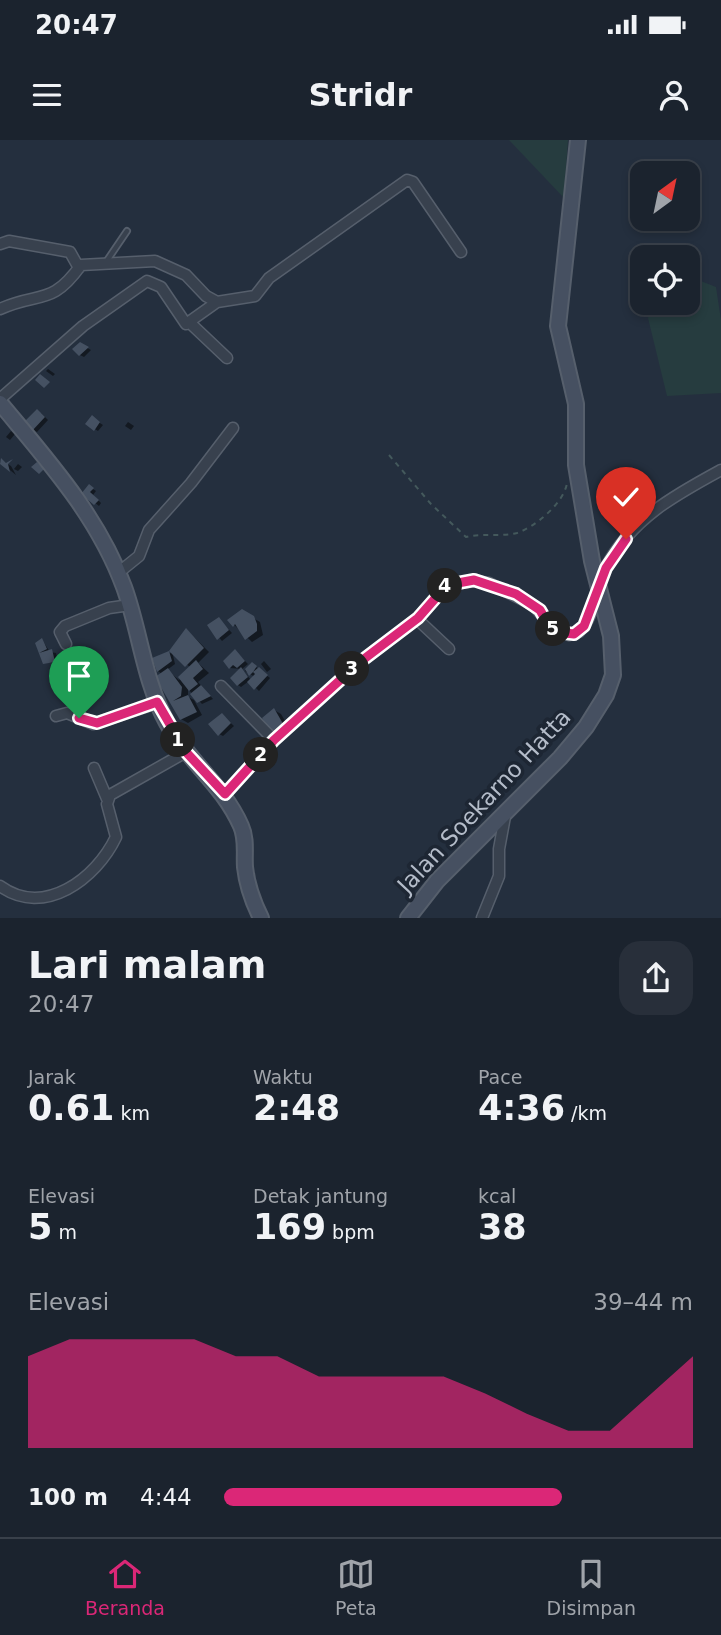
<!DOCTYPE html>
<html lang="id">
<head>
<meta charset="utf-8">
<style>
	:root { --surface:#1b232e; --page:#282f3a; --text:#f1f3f6; --muted:#a0a4aa; --line:#39404a; --accent:#db2777 }
	body { margin:0; font-family:"DejaVu Sans",sans-serif; background:var(--page); color:var(--text); height:100vh; display:flex; flex-direction:column; font-size:26px; white-space:nowrap }
	* { box-sizing:border-box; margin:0 }
	p { font-size:23px; color:var(--muted) }
	.icon { flex:none; width:38px; height:38px; fill:none; stroke:currentColor; stroke-width:2; stroke-linecap:round; stroke-linejoin:round }
	.map { position:relative; height:778px; overflow:hidden }
	.sheet { display:flex; flex-direction:column; background:var(--surface); flex:1 }
	.sheet>* { flex:none }
	.needle { width:46px; rotate:33deg }
	.fabs { position:absolute; left:630px; top:21px; display:grid; gap:14px }
	.fabs a { display:grid; place-items:center; width:70px; height:70px; border-radius:14px; background:var(--surface); box-shadow:0 4px 10px #0003,0 0 0 2px var(--line); font-size:35px }
	.pin { position:absolute; display:grid; place-items:center; width:60px; height:60px; color:#fff; margin:-72px -30px; border-radius:50% 50% 50% 0; rotate:-45deg; box-shadow:0 0 7px #0007 }
	.pin .icon { rotate:45deg }
	.km { position:absolute; width:35px; height:35px; margin:-18px; border-radius:50%; background:#222; color:#fff; font-size:19px; line-height:35px; text-align:center }
	.round { display:grid; place-items:center; flex:none; width:74px; height:74px; border-radius:21px; background:var(--page) }
	.overview { display:flex; align-items:center; justify-content:space-between; height:119px; padding:0 28px }
	h1 { font-size:38px; font-weight:700; line-height:52px }
	.stats { display:grid; grid-template-columns:repeat(3,1fr); gap:10px; height:119px; padding:7px 28px }
	.stats div { display:grid; align-content:center }
	.stats b { font-size:35px; font-weight:700 }
	.stats small { font-size:19px; font-weight:400 }
	.stats p { font-size:19px }
	.chart { height:196px; padding:14px 28px }
	.chart p { display:flex; justify-content:space-between }
	.chart svg { width:100%; height:126px; margin-top:7px; fill:var(--accent); opacity:.7 }
	ul { padding:0 28px; list-style:none; font-size:23px }
	li { display:grid; grid-template-columns:112px 84px 1fr; align-items:center; height:52px }
	li i { height:18px; border-radius:9px; background:var(--accent) }
	.status { display:flex; justify-content:space-between; align-items:center; height:49px; padding:0 35px; background:var(--surface); direction:ltr }
	.status svg { height:19px; fill:currentColor }
	header { display:flex; justify-content:space-between; align-items:center; height:91px; padding:0 28px; background:var(--surface); font-size:32px; font-weight:700 }
	.tabs { display:flex; justify-content:space-around; align-items:center; height:98px; border-top:2px solid var(--line); background:var(--surface); font-size:19px; color:var(--muted) }
	.tabs a { display:grid; justify-items:center; gap:4px }
	.tabs .active { color:var(--accent) }
	.map>svg:first-child { display:block }
	.green { fill:#263c3f }
	.shadow { fill:#0007; fill-rule:evenodd }
	.building { fill:#455162 }
	.lines { fill:none; stroke-linecap:round; stroke-linejoin:round }
	.lane-casing { stroke:#565f6c; stroke-width:8 }
	.street-casing { stroke:#565f6c; stroke-width:13 }
	.secondary-casing { stroke:#565f6c; stroke-width:18 }
	.path { stroke:#44595c; stroke-width:2; stroke-dasharray:5 5; stroke-linecap:butt }
	.lane { stroke:#38414e; stroke-width:4.5 }
	.street { stroke:#38414e; stroke-width:10 }
	.secondary { stroke:#465061; stroke-width:14 }
	.route-casing { stroke:#fff; stroke-width:14 }
	.route { stroke:#db2777; stroke-width:9 }
	.labels { text-anchor:middle; stroke-width:7; stroke-linejoin:round; paint-order:stroke }
	.street-label { font-size:23px; fill:#b4bcc9; stroke:#1d2633 }
</style>
</head>
<body>
<div class="status"><b>20:47</b><svg viewBox="0 0 49 12"><path d="M0 12V9h3v3zM5 12V6h3v6zM10 12V3h3v9zM15 12V0h3v12zM26 1h20v11H26zM47 4h2v5h-2z"/></svg></div>
<header><svg class="icon" aria-label="menu" viewBox="0 0 24 24"><path d="M4 6h16M4 12h16M4 18h16"/></svg>Stridr<svg class="icon" aria-label="person" viewBox="0 0 24 24"><circle cx="12" cy="8" r="4"/><path d="M4 21q1-7 8-7t8 7"/></svg></header>
<div class="map">
<svg width="721" height="778" viewBox="0 0 721 778">
	<rect width="100%" height="100%" fill="#242f3e"/>
	<path class="green" d="M509 0H568L564 58Z
		M688 136 716 147 721 180V253L667 256 648 178 652 163H688Z"/>
	<path class="shadow" d="M80 204 91 210 84 217 80 215Z
		M48 229 55 234 53 236 46 231Z
		M41 273 48 280 37 292 33 290Z
		M92 278 103 285 98 291 87 284Z
		M128 282 134 286 131 290 125 286Z
		M11 291 15 294 10 300 6 297Z
		M2 321 11 326 16 335 0 322Z
		M18 324 22 327 18 331 14 329Z
		M93 349 96 351 93 355 101 363 99 366 83 353Z
		M253 478 260 482 263 495 252 502 230 481Z
		M219 479 232 493 222 501 209 486Z
		M187 490 209 512 198 523 209 533 198 542 213 559 202 564 188 549V557L194 560 202 575 188 583 181 579 157 537 162 534 158 531 154 519 171 513ZM172 511 191 528 179 540 167 530 175 524Z
		M42 500 50 512 56 513 58 523H44L37 504Z
		M235 511 248 524 242 529 230 528Z
		M264 521 271 529 267 532 261 524Z
		M252 524 270 538 259 551 249 541 241 547 238 545 242 530 251 540 255 537 245 531Z
		M274 570 281 574 292 593 281 598 267 587Z
		M222 575 234 586 223 596 219 594Z"/>
	<path class="building" d="M80 202 89 207 79 216 72 209Z
		M40 234 50 242 44 248 35 240Z
		M37 269 45 277 32 291 23 283Z
		M92 275 100 282 94 291 85 284Z
		M1 318 6 323 13 319 8 324 10 332 0 324Z
		M37 322 44 329 39 334 31 327Z
		M89 344 94 348 90 352 99 360 94 365 81 354Z
		M242 469 254 476 257 484V491L245 500 235 484 233 487 227 480Z
		M219 477 229 490 217 500 207 485Z
		M186 488 204 508 185 527 169 511Z
		M42 498 47 509 39 513 52 509 55 522 43 524 35 503Z
		M235 509 245 521 237 528 233 525 229 529 223 521Z
		M169 511 172 521 157 532 152 518Z
		M196 520 203 529 193 538 198 544 189 551 178 537Z
		M252 522 257 526 253 532 259 527 268 535 254 550 247 542 255 534 253 532 249 536 245 529Z
		M241 527 248 537 237 546 230 538Z
		M168 528 182 547 181 556 173 561 188 555 197 572 180 580 155 537Z
		M201 545 211 556 197 563 190 554Z
		M274 568 286 589 274 596 262 578Z
		M222 573 231 583 218 596 208 584Z"/>
	<g class="lines">
		<g class="lane-casing">
			<path id="lane" d="M106 122 127 91"/>
		</g>
		<g class="street-casing">
			<path id="street" d="M0 104 9 101 70 112 79 128
				M0 169C39 151 51 167 81 125L155 121 186 135 206 156 217 162 255 156 269 138 407 40 413 42 461 112
				M190 183 227 218
				M0 259 83 186 147 141 161 147 186 184 217 162
				M118 433 139 416 149 390 191 343 233 288
				M417 479 449 509
				M66 504 60 492 65 486 109 468 130 465
				M221 546 274 600
				M56 576 67 573 93 584 157 563
				M94 628 108 661
				M225 654 274 600 360 522 418 478 447 445 474 441 489 443 533 465 557 492 569 495 579 492C596 475 595 448 606 427 632 378 675 355 721 330
				M0 746C44 778 96 739 116 697L107 664 110 655 186 612
				M482 778 499 736V709L506 671"/>
		</g>
		<g class="secondary-casing">
			<path id="secondary" d="M0 263C48 321 98 376 124 447 140 491 144 541 167 583 188 621 223 645 241 686 247 699 244 714 245 727 247 746 253 762 261 778
				M408 778 437 741 560 618 586 587 606 555 613 535 611 496 592 421 576 325V264L558 186 578 0"/>
		</g>
		<path class="path" d="M389 315 431 364 466 397C483 393 501 397 517 393 535 387 564 363 567 343"/>
		<use href="#lane" class="lane"/>
		<use href="#street" class="street"/>
		<use href="#secondary" class="secondary"/>
	</g>
	<g class="lines">
		<g class="route-casing">
			<path id="route" d="M79 578 97 583 157 562 186 612 225 654 274 600 360 522 418 478 447 445 474 440 516 454 540 470 549 486 557 492 574 494 584 486 606 428 626 399"/>
		</g>
		<use href="#route" class="route"/>
	</g>
	<g class="labels">
		<g class="street-label">
			<text transform="translate(484 661) rotate(-47)" y="8">Jalan Soekarno Hatta</text>
		</g>
	</g>
</svg>
<div class="fabs">
<a><svg class="needle" viewBox="-14 -14 28 28"><path d="M0-13l5 13h-10z" fill="#e53935"/><path d="M0 13l5-13h-10z" fill="#a0a4aa"/></svg></a>
<a><svg class="icon" aria-label="locate" viewBox="0 0 24 24"><circle cx="12" cy="12" r="6"/><path d="M12 2v4M12 18v4M2 12h4M18 12h4"/></svg></a>
</div>
<div class="pin" style="left:79px;top:578px;background:#1e9e55"><svg class="icon" aria-label="arrive" viewBox="0 0 24 24"><path d="M6 21V4h12l-3 4 3 4H6"/></svg></div>
<div class="pin" style="left:626px;top:399px;background:#d93025"><svg class="icon" aria-label="check" viewBox="0 0 24 24"><path d="M5 12l5 5 9-10"/></svg></div>
<b class="km" style="left:178px;top:600px">1</b>
<b class="km" style="left:261px;top:615px">2</b>
<b class="km" style="left:352px;top:529px">3</b>
<b class="km" style="left:445px;top:446px">4</b>
<b class="km" style="left:553px;top:489px">5</b>
</div>
<section class="sheet">
<div class="overview"><div><h1>Lari malam</h1><p>20:47</p></div><a class="round"><svg class="icon" aria-label="share" viewBox="0 0 24 24"><path d="M12 15V3M7 8l5-5 5 5M5 13v7h14v-7"/></svg></a></div>
<div class="stats">
<div><p>Jarak</p><b>0.61<small> km</small></b></div>
<div><p>Waktu</p><b>2:48</b></div>
<div><p>Pace</p><b>4:36<small> /km</small></b></div>
</div>
<div class="stats">
<div><p>Elevasi</p><b>5<small> m</small></b></div>
<div><p>Detak jantung</p><b>169<small> bpm</small></b></div>
<div><p>kcal</p><b>38</b></div>
</div>
<div class="chart"><p><span>Elevasi</span>39–44 m</p>
<svg viewBox="0 0 160 44" preserveAspectRatio="none"><path d="M0 44V12L10 6L20 6L30 6L40 6L50 12L60 12L70 19L80 19L90 19L100 19L110 25L120 32L130 38L140 38L150 25L160 12V44z"/></svg>
</div>
<ul>
<li><b>100 m</b>4:44<i style="width:72%"></i></li>
</ul>
</section>
<nav class="tabs">
<a class="active"><svg class="icon" aria-label="home" viewBox="0 0 24 24"><path d="M3 11l9-7 9 7M6 9v11h12V9"/></svg>Beranda</a>
<a><svg class="icon" aria-label="map" viewBox="0 0 24 24"><path d="M3 6l6-2 6 2 6-2v14l-6 2-6-2-6 2zM9 4v14M15 6v14"/></svg>Peta</a>
<a><svg class="icon" aria-label="saved" viewBox="0 0 24 24"><path d="M7 4h10v16l-5-4-5 4z"/></svg>Disimpan</a>
</nav>
</body>
</html>
